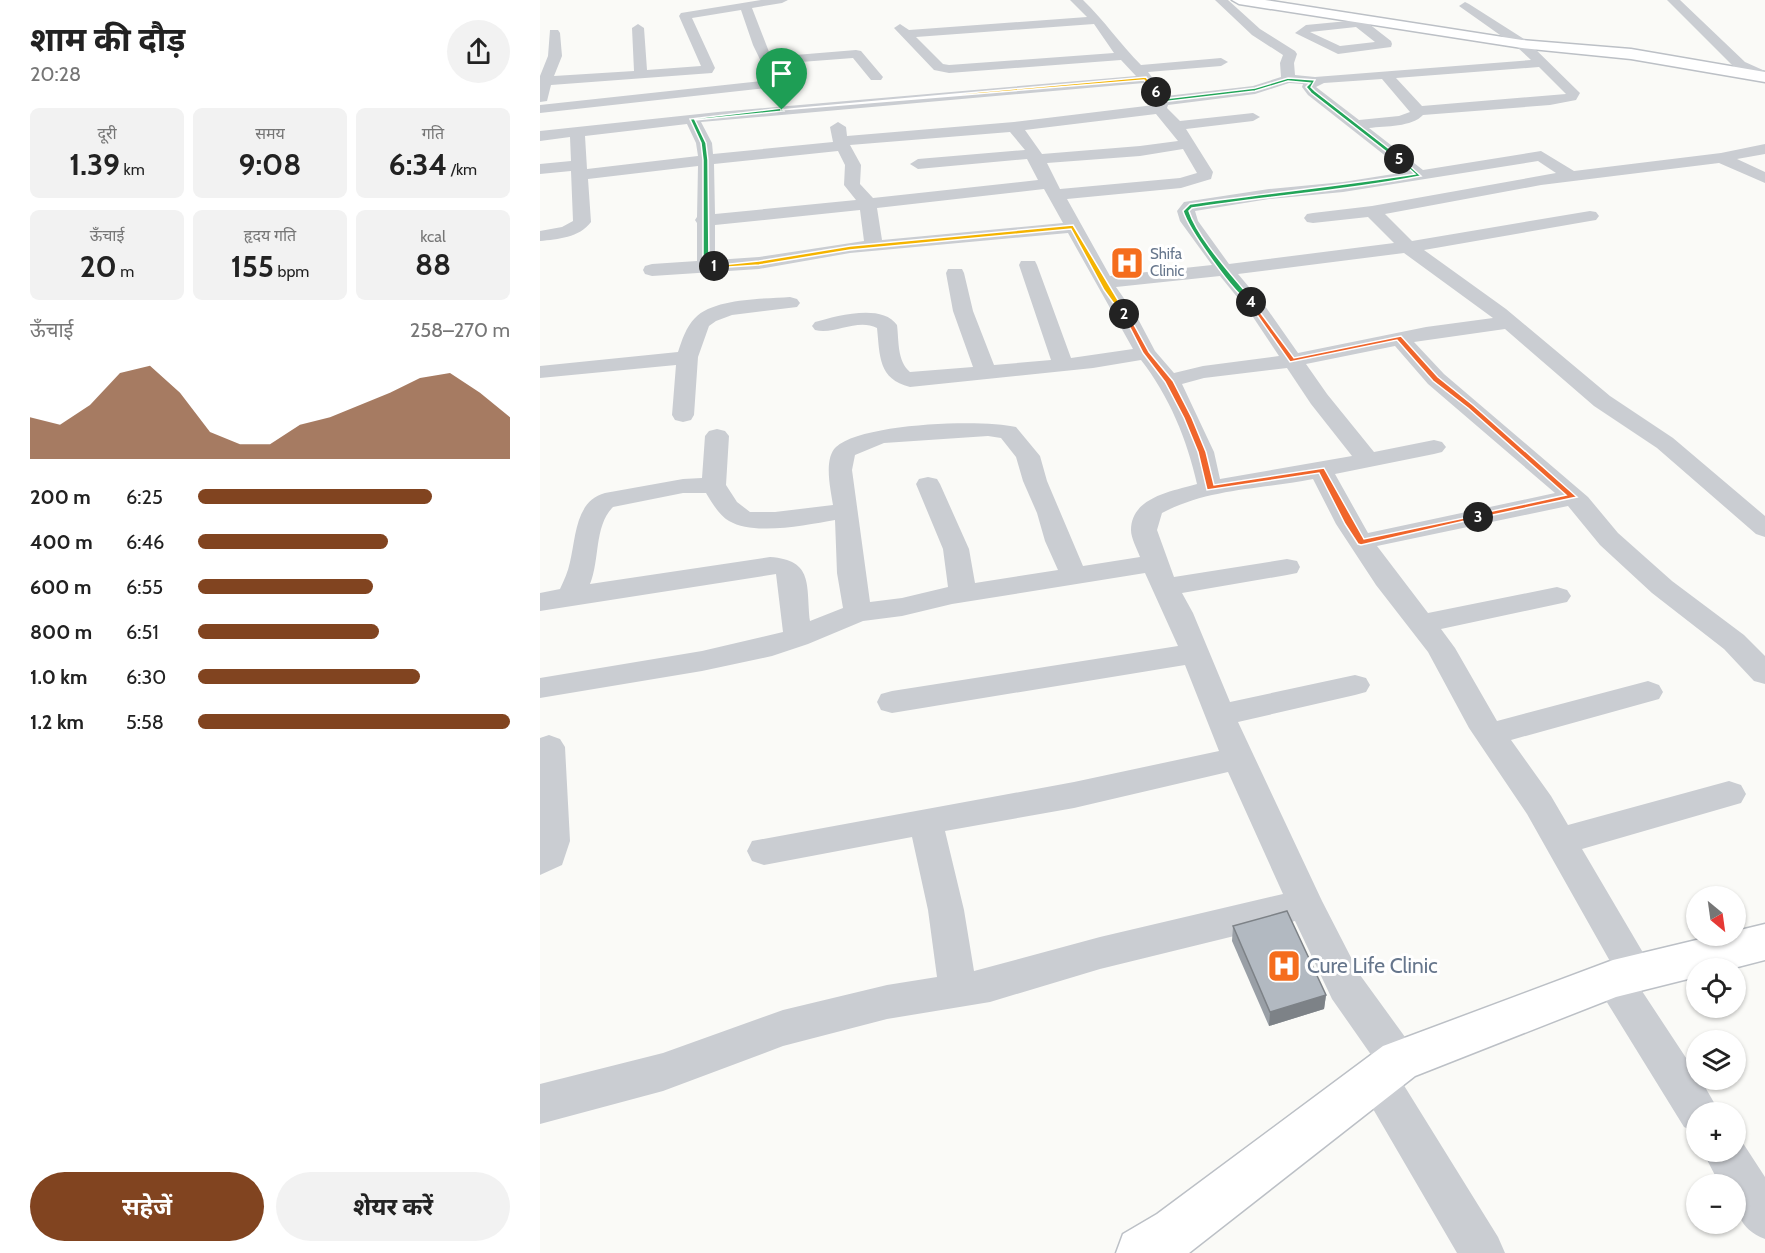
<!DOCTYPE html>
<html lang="hi">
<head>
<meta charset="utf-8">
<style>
	:root { --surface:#fff; --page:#f2f2f2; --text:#222; --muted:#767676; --accent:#814420 }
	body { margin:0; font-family:Cabin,"Noto Sans Devanagari",sans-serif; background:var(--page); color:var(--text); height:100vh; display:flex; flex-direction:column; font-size:22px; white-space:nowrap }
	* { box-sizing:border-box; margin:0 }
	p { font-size:20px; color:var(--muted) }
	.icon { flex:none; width:33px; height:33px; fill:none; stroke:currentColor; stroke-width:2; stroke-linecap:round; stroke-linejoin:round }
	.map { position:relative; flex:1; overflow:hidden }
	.side { display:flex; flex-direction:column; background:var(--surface); width:540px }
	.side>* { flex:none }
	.needle { width:39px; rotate:151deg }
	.tools { position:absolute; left:1146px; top:886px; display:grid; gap:12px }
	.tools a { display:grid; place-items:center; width:60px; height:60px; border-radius:50%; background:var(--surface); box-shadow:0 2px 4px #0004; font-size:30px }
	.pin { position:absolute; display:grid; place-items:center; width:51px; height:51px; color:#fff; margin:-62px -26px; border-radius:50% 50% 50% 0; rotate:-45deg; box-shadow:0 0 6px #0007 }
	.pin .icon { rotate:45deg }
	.km { position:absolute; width:30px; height:30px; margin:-15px; border-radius:50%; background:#222; color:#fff; font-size:16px; line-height:30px; text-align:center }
	.round { display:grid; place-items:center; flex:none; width:63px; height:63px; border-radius:32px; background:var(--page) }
	.headline { display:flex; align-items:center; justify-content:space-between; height:102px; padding:0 30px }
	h1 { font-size:33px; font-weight:700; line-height:45px }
	.metrics { display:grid; grid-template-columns:repeat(3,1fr); gap:9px; height:102px; padding:6px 30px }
	.metrics div { display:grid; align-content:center; border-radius:9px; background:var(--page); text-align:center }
	.metrics b { font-size:30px; font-weight:700 }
	.metrics small { font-size:16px; font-weight:400 }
	.metrics p { font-size:16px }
	.chart { height:168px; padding:12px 30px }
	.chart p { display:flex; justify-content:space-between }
	.chart svg { width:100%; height:108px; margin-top:6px; fill:var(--accent); opacity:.7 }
	.primary-button { display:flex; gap:12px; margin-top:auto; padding:12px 30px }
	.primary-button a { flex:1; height:69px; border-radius:36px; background:var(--accent); color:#fff; font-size:24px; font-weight:700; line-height:69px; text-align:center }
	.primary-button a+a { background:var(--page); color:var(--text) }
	ul { padding:0 30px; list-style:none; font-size:20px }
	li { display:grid; grid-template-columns:96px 72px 1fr; align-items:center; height:45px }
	li i { height:15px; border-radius:8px; background:var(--accent) }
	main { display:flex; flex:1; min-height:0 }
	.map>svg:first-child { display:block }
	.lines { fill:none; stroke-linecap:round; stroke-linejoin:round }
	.secondary-casing { stroke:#bcc0c6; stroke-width:3 }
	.street { fill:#cacdd2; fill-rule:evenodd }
	.secondary { fill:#fff; fill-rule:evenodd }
	.wall { fill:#999fa6 }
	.shaded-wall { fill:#7d8287 }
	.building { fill:#b2b9c1; stroke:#7d8287; stroke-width:1.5 }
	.split-1 { fill:#22a559; stroke:#fff; stroke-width:1.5 }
	.split-2 { fill:#f5b400; stroke:#fff; stroke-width:1.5 }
	.split-3 { fill:#f0652b; stroke:#fff; stroke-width:1.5 }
	.split-4 { fill:#f0652b; stroke:#fff; stroke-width:1.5 }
	.split-5 { fill:#22a559; stroke:#fff; stroke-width:1.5 }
	.split-6 { fill:#22a559; stroke:#fff; stroke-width:1.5 }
	.split-7 { fill:#f5b400; stroke:#fff; stroke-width:1.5 }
	.labels { text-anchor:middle; stroke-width:6; stroke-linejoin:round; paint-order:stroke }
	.far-poi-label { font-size:15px; fill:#66768c; stroke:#fff; text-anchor:start }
	.near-poi-label { font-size:21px; fill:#66768c; stroke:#fff; text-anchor:start }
</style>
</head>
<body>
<main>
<section class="side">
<div class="headline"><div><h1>शाम की दौड़</h1><p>20:28</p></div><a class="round"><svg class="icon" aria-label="share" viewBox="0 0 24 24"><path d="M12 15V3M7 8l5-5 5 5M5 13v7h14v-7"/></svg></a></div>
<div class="metrics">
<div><p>दूरी</p><b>1.39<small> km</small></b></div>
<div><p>समय</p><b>9:08</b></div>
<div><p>गति</p><b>6:34<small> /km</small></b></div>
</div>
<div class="metrics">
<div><p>ऊँचाई</p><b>20<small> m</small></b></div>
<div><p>हृदय गति</p><b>155<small> bpm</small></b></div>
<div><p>kcal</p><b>88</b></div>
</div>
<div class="chart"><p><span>ऊँचाई</span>258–270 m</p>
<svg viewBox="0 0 160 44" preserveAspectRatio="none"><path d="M0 44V27L10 30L20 22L30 9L40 6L50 17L60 33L70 38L80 38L90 30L100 27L110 22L120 17L130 11L140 9L150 17L160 27V44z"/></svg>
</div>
<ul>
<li><b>200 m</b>6:25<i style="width:75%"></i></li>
<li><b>400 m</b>6:46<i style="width:61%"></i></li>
<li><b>600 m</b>6:55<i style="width:56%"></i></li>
<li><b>800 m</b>6:51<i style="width:58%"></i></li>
<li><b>1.0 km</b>6:30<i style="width:71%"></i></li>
<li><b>1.2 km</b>5:58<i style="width:100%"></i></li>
</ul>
<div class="primary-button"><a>सहेजें</a><a>शेयर करें</a></div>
</section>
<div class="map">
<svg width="1225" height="1253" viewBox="0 0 1225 1253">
	<rect width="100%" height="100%" fill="#fafaf7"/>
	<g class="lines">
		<g class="secondary-casing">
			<path id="secondary" d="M692 0H725L982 40 1091 49 1225 72V82L1091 59 982 48 699 4Z
				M1225 924V960L1190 969H1156V977L1076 997 875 1076 649 1253H576L583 1234 617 1214 843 1046 1073 960 1173 936H1196V931Z"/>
		</g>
		<path class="street" d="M221 0H248L242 3 212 8 231 57 316 50 321 51 343 77 341 80H331L313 58 235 64 243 79 241 86 236 87 0 113V105L230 80 213 45 201 10 152 18 175 68 172 73 11 85 7 101 0 102V76L8 56 10 30H18L20 33 22 56 14 76 94 71 92 28 98 24 104 28 107 70 161 66 139 16 141 13Z
			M530 0H543C564 20 580 44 601 65L681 58 688 62 681 66 608 72 626 96 713 86 741 77 740 63 743 55 712 35 675 0H688L720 29 755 51 757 54 754 63 755 75 775 77 991 60 977 47 919 6 925 2 929 4 987 41 1040 93 1036 100 1010 105 883 115C872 127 846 126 829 128L883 170 1001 151 1034 171 1181 153 1225 144V154L1197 159 1225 172V183L1179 163 1001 185 845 214 872 241 1050 211 1056 212 1059 216 1056 220 1050 221 884 250 966 309 1070 396 1133 438 1225 516V537L1216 534 1117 448 1054 406 965 329 874 342 904 374 1048 497 1078 533 1132 581 1204 635 1225 656V684L1214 681 1184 649 1112 593 1060 545 1028 506 837 546 888 613 1017 587 1027 590 1031 596 1027 602 901 629 915 648 957 721 1108 681 1119 685 1123 692 1119 699 971 740 1011 796 1028 825 1189 781 1201 785 1206 794 1201 803 1042 849 1115 973 1109 985 1100 988 1156 1073V1080H1161L1180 1113H1156V1132L1144 1127 1060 991 1054 979 1060 967 1071 963 987 814 929 728 888 652 836 585 796 524 773 479C723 489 668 488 622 513L617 530 634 577 747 559 757 561 760 567 757 573 747 575 642 593 653 613 690 702 815 675 826 678 830 685 826 692 815 695 698 722 782 901 820 975 873 1048 879 1061 873 1074 860 1079 958 1237 965 1253H917L822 1090 816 1077 822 1064 834 1059 792 999 755 921 560 969 450 1002 347 1019 243 1046 123 1091 0 1124V1084L123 1053 243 1010 347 985 397 977 388 910 372 837 224 865 212 861 207 851 212 841 534 782 679 751 645 665 352 713 341 710 337 702 341 694 352 691 638 646 605 573 412 604 362 616 323 621 268 644 232 656 162 671 0 698V678L162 651 243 632 236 574 0 611V593L20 589C24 580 28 572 30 562 36 538 35 501 65 493L143 479 162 478 165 436 169 431 177 429 185 431 189 436 186 485 197 502 210 512H235L293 505C291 491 283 459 296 447 322 423 442 419 476 427L500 456 507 481 543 566 600 557C597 549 591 538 591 530 591 497 633 491 657 484 647 439 629 396 601 360L553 368 370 387C338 379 340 356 337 328 317 318 295 335 275 330L272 326 275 322C296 316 342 303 357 325 359 341 357 361 370 372L433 367 413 311 406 273 408 269H422L424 273 433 311 454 365 511 360 479 265 481 261H495L497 265 531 358 593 349 528 233 310 253 219 269 112 276 105 274 103 270 105 266 112 264 157 261V223L155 220 157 217 158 166 48 179 51 222C39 238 18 239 0 241V231L22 227 33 221 31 171 0 174V164L31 161 30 137 0 141V131L178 112 596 76 581 60 409 73 394 70 354 28 360 24 369 30 547 17ZM554 24 574 53 409 65 403 64 376 37ZM999 67 1026 94 882 106 856 78ZM842 79 870 112 859 116 819 120 776 87 784 83ZM604 83 615 101 614 105 474 122 307 136 306 127 298 122 290 127 293 142 173 154 172 143 161 122ZM749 83 763 84 762 87 768 95 866 172 803 182 729 189 644 202 637 211 640 221 672 265 570 276 527 199 641 188 671 179 673 172 646 129 713 121 720 117 713 113 640 121 627 108 628 105 715 94ZM616 114 638 141 600 146 502 154 485 130ZM147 124 156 143 158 156 47 169 45 136ZM470 132 485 150 378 159 370 164 378 169 487 159 498 180 333 198 320 184 321 165 310 145ZM643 149 657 173 640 178 520 189 507 163 600 156ZM298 151 305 165 304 185 316 200 175 214 174 164ZM998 161 1016 173 832 206 773 213 767 214 764 218 767 222 773 223 828 217 854 243 689 264 658 221 655 211 729 199 803 192ZM504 189 523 223 342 240 337 208ZM320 210 324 241 219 257 175 260V225ZM864 253 953 318 886 327 758 353 725 306 698 274ZM680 276 711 314 739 356 663 366 634 373 615 351 597 317 576 287ZM855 346 888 384 1015 493 828 533 795 474 894 454 902 452 906 447 902 442 894 440 834 452 787 394 766 364ZM747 368 771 404 812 456 680 479 674 452 642 384 664 378ZM448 436 461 438 476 457 483 481 497 513 505 541 518 570 435 583 429 549 400 484 397 479 388 477 379 479 376 484 403 549 408 587 362 598 330 602 312 470 315 455 344 443ZM143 493H166C172 503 179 515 189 521 215 536 266 525 295 520L297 573 303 608 270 621C266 585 274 560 230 557L50 584C60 560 54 526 73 507ZM688 772 743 894 560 937 434 971 424 910 405 831 534 808Z
			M1127 0H1140L1205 62 1225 71V80L1195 68Z
			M811 13 824 20 851 41 852 44 851 47 798 54 755 33 766 25 808 21 805 17ZM816 27 835 42 800 46 770 32Z
			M250 297 257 299 260 303 257 307 192 315 176 321 169 326 158 357 154 415 151 420 143 422 135 420 132 415 136 365 0 378V366L138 352C142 340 146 327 155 318 174 298 224 299 250 297Z
			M9 735 20 739 25 747 30 841 22 865 0 875V738Z
			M1196 1136 1199 1137 1225 1177V1239C1198 1228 1196 1212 1196 1185H1180L1163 1152H1196Z"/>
		<use href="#secondary" class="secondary"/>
	</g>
	<path class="wall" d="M693 926 786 995 784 1009 729 1026 692 941Z"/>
	<path class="shaded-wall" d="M786 995 784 1009 729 1026 730 1012Z"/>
	<path class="building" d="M747 911 786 995 730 1012 693 926Z"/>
	<path class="split-1" d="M242 108 244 111 155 120 166 143 168 160 169 264 177 266 163 267V160L161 143 150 119Z"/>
	<path class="split-2" d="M533 225 587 315H582L564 290 531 229 310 250 219 265 174 268 171 266 219 261 310 246Z"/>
	<path class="split-3" d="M582 312H587L609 352 633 381 652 418 666 452 674 485 784 468 824 539 938 515 942 517 821 545 818 544 805 524 779 473 667 490 658 452 644 418 625 382 603 353Z"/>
	<path class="split-4" d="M711 300 754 358 861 336 898 377 933 405 1037 497 934 519V515L1026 495 928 408 893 381 857 340 750 362 708 302Z"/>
	<path class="split-5" d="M857 158H861L881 176C805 191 728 196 652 208L649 211C658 239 694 277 713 301L711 304C694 294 649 230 643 211L650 204C725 193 800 186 875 174Z"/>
	<path class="split-6" d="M748 78 775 80 771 87 775 91 861 158V160H857L771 93 766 87 770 83 748 81 715 91 622 102 614 92 618 91 623 99 715 88Z"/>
	<path class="split-7" d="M606 77 618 93H615L604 80 240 110Z"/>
	<defs>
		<g id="hospital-square" transform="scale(1.725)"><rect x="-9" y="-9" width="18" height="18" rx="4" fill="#f56d1d" stroke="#fff"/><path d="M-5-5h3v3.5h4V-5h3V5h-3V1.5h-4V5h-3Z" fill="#fff"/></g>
	</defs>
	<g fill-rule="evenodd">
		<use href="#hospital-square" x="587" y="263"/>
		<use href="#hospital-square" x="744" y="966"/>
	</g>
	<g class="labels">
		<g class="far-poi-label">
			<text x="610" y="259">Shifa<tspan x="610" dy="17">Clinic</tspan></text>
		</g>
		<g class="near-poi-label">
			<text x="767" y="973">Cure Life Clinic</text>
		</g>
	</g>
</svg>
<div class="tools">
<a><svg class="needle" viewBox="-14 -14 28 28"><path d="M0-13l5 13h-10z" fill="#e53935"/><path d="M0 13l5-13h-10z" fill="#767676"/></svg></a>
<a><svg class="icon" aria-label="locate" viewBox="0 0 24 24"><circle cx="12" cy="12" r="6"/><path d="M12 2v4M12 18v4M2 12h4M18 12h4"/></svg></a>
<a><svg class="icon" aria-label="layers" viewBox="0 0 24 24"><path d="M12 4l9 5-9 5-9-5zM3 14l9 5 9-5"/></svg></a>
<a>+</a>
<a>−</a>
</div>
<div class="pin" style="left:242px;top:110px;background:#1e9e55"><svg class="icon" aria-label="arrive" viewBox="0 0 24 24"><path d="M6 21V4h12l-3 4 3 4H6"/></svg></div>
<b class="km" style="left:174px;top:266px">1</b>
<b class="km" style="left:584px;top:314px">2</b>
<b class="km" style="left:938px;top:517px">3</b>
<b class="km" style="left:711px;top:302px">4</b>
<b class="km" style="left:859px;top:159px">5</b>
<b class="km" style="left:616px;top:92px">6</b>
</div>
</main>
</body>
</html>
